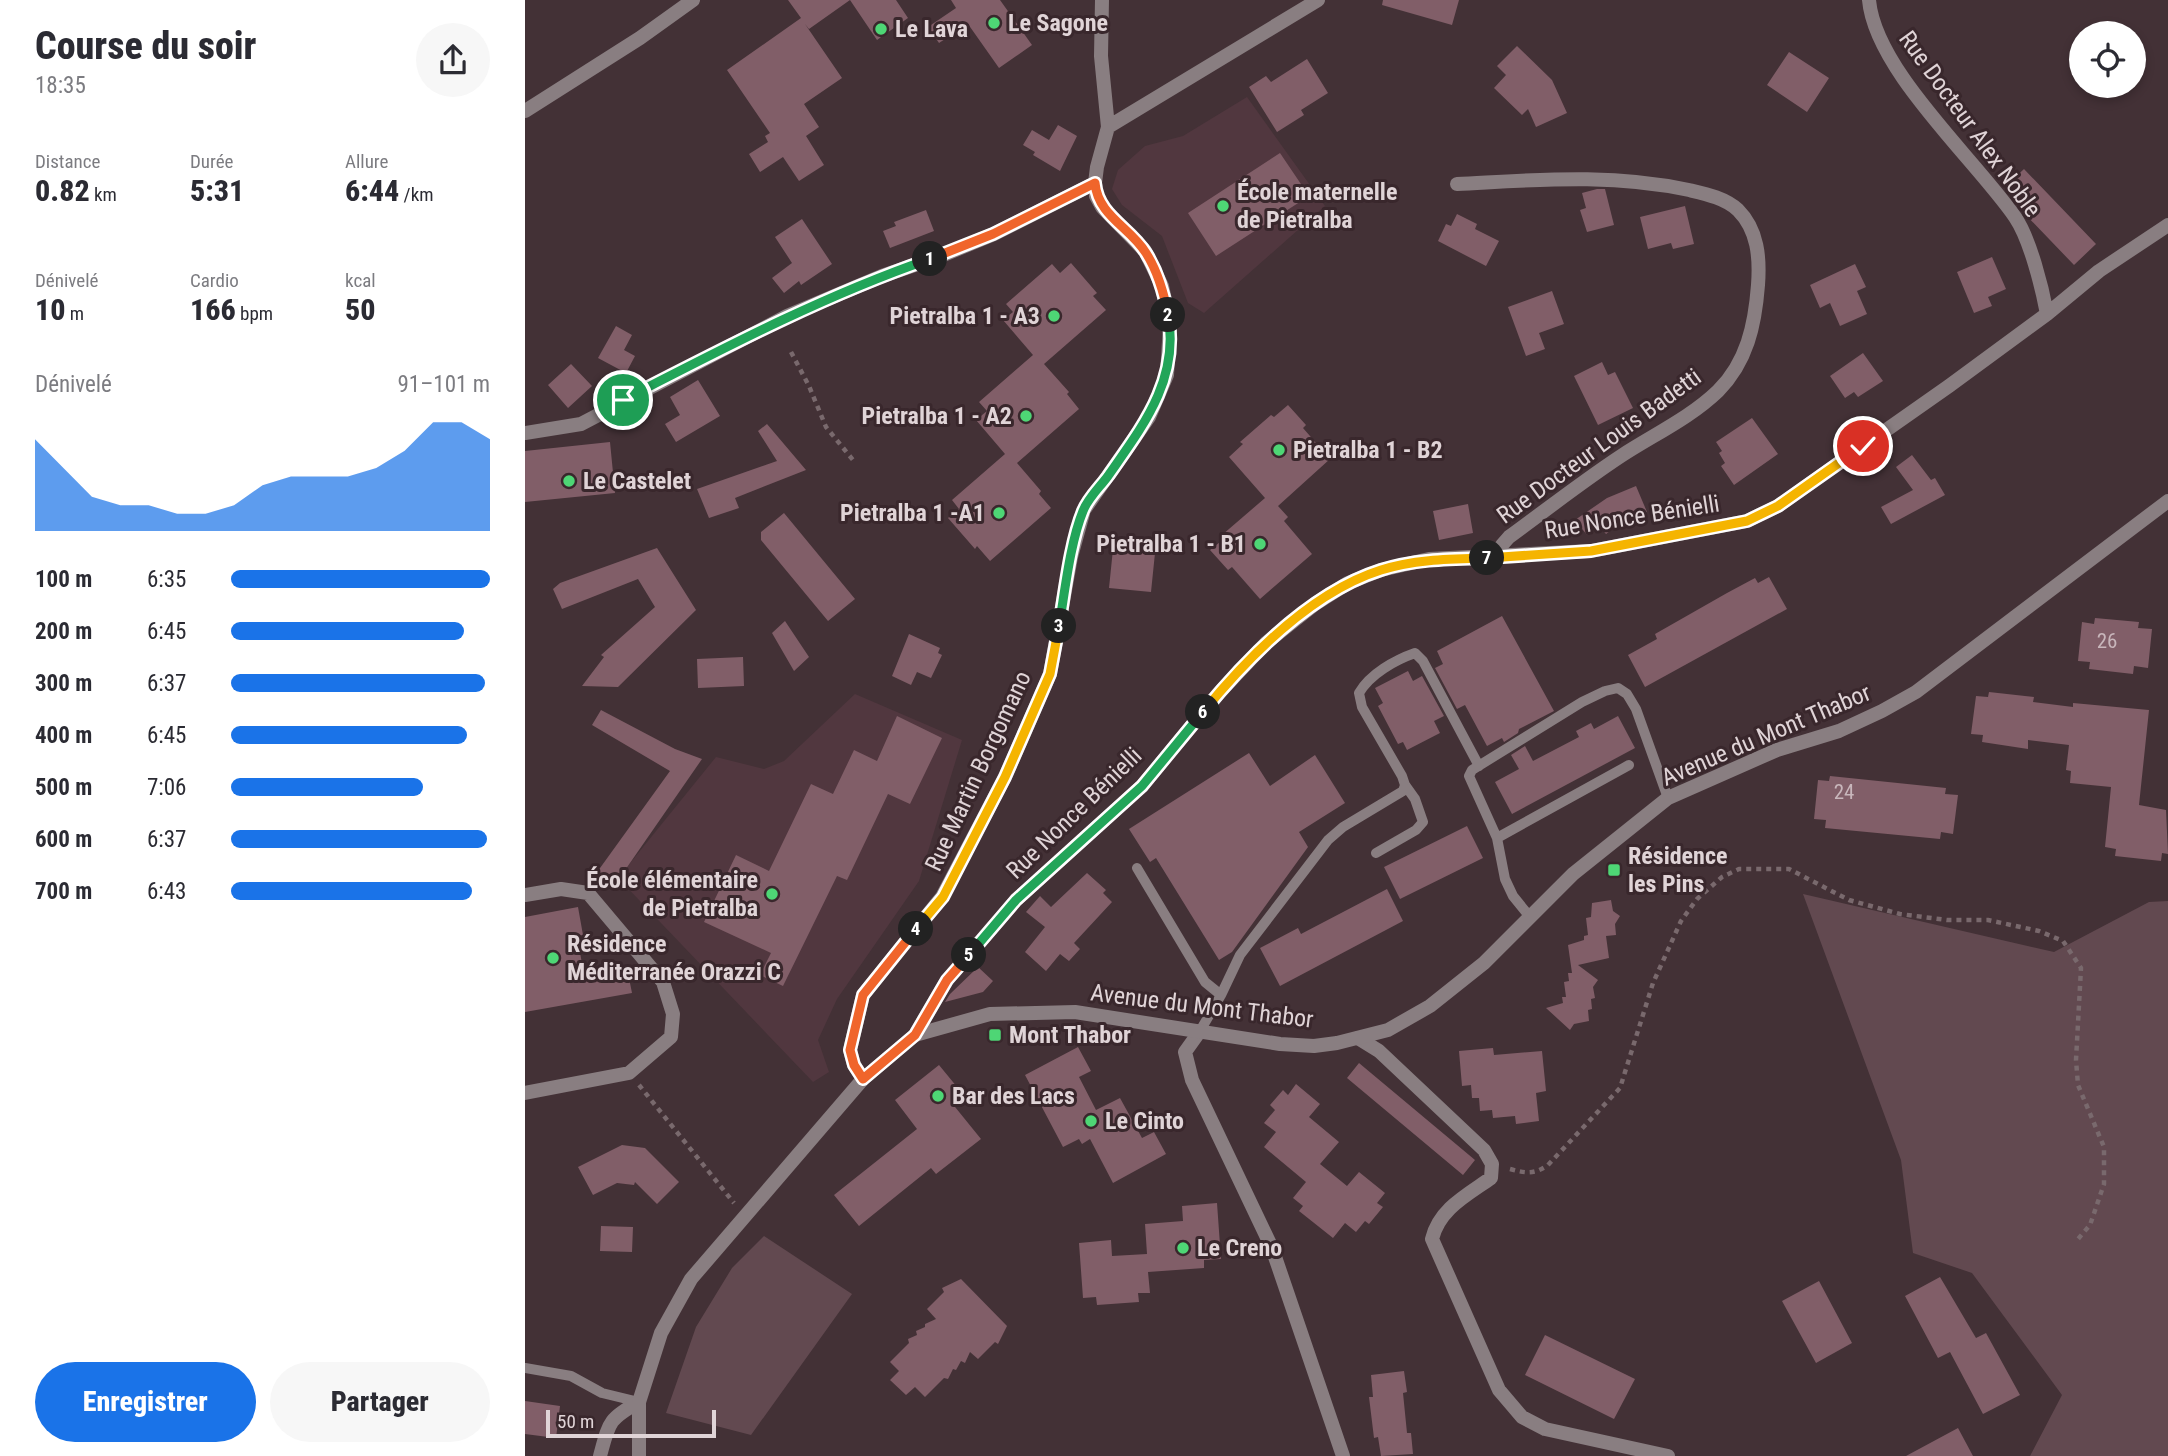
<!DOCTYPE html>
<html lang="fr">
<head>
<meta charset="utf-8">
<style>
	:root { --surface:#fff; --page:#f7f7f7; --text:#2b2b33; --muted:#7c7c81; --accent:#1a73e8 }
	body { margin:0; font-family:"Roboto Condensed",sans-serif; background:var(--page); color:var(--text); height:100vh; display:flex; flex-direction:column; font-size:26px; white-space:nowrap }
	* { box-sizing:border-box; margin:0 }
	p { font-size:23px; color:var(--muted) }
	.icon { flex:none; width:38px; height:38px; fill:none; stroke:currentColor; stroke-width:2; stroke-linecap:round; stroke-linejoin:round }
	.map { position:relative; flex:1; overflow:hidden }
	.drawer { display:flex; flex-direction:column; background:var(--surface); width:525px }
	.drawer>* { flex:none }
	.buttons { position:absolute; left:1544px; top:21px; display:grid; gap:14px }
	.buttons a { display:grid; place-items:center; width:77px; height:77px; border-radius:50%; background:var(--surface); box-shadow:0 4px 10px #0003; font-size:35px }
	.scale { position:absolute; left:21px; bottom:18px; width:170px; box-sizing:border-box; padding-left:7px; border:4px solid #e0d4d7; border-top:0; font-size:19px; line-height:24px; white-space:nowrap; color:#e0d4d7; -webkit-text-stroke:5px #39272c; paint-order:stroke }
	.pin { position:absolute; display:grid; place-items:center; width:60px; height:60px; color:#fff; margin:-30px; border:4px solid #fff; border-radius:50%; box-shadow:0 2px 7px #0007 }
	.km { position:absolute; width:35px; height:35px; margin:-18px; border-radius:50%; background:#222; color:#fff; font-size:19px; line-height:35px; text-align:center }
	.round { display:grid; place-items:center; flex:none; width:74px; height:74px; border-radius:37px; background:var(--page) }
	.overview { display:flex; align-items:center; justify-content:space-between; height:119px; padding:0 35px }
	h1 { font-size:38px; font-weight:800; line-height:52px }
	.stats { display:grid; grid-template-columns:repeat(3,1fr); gap:10px; height:119px; padding:7px 35px }
	.stats div { display:grid; align-content:center }
	.stats b { font-size:30px; font-weight:800 }
	.stats small { font-size:19px; font-weight:400 }
	.stats p { font-size:19px }
	.chart { height:196px; padding:14px 35px }
	.chart p { display:flex; justify-content:space-between }
	.chart svg { width:100%; height:126px; margin-top:7px; fill:var(--accent); opacity:.7 }
	.button { display:flex; gap:14px; margin-top:auto; padding:14px 35px }
	.button a { flex:1; height:80px; border-radius:42px; background:var(--accent); color:#fff; font-size:28px; font-weight:800; line-height:80px; text-align:center }
	.button a+a { background:var(--page); color:var(--text) }
	ul { padding:0 35px; list-style:none; font-size:23px }
	li { display:grid; grid-template-columns:112px 84px 1fr; align-items:center; height:52px }
	li i { height:18px; border-radius:9px; background:var(--accent) }
	main { display:flex; flex:1; min-height:0 }
	.map>svg:first-child { display:block }
	.built { fill:#51373f }
	.green { fill:#624950 }
	.building { fill:#815e68 }
	.lines { fill:none; stroke-linecap:round; stroke-linejoin:round }
	.path { stroke:#79696d; stroke-width:4.5; stroke-dasharray:5 5; stroke-linecap:butt }
	.service { stroke:#897e81; stroke-width:10 }
	.minor { stroke:#897e81; stroke-width:14 }
	.tertiary { stroke:#897e81; stroke-width:14 }
	.split-1-casing { stroke:#fff; stroke-width:14 }
	.split-2-casing { stroke:#fff; stroke-width:14 }
	.split-3-casing { stroke:#fff; stroke-width:14 }
	.split-4-casing { stroke:#fff; stroke-width:14 }
	.split-5-casing { stroke:#fff; stroke-width:14 }
	.split-6-casing { stroke:#fff; stroke-width:14 }
	.split-7-casing { stroke:#fff; stroke-width:14 }
	.split-8-casing { stroke:#fff; stroke-width:14 }
	.split-1 { stroke:#22a559; stroke-width:9 }
	.split-2 { stroke:#f0652b; stroke-width:9 }
	.split-3 { stroke:#22a559; stroke-width:9 }
	.split-4 { stroke:#f5b400; stroke-width:9 }
	.split-5 { stroke:#f0652b; stroke-width:9 }
	.split-6 { stroke:#22a559; stroke-width:9 }
	.split-7 { stroke:#f5b400; stroke-width:9 }
	.split-8 { stroke:#f5b400; stroke-width:9 }
	.poi-dot { fill:#4ed675; stroke:#39272c; stroke-width:2.5 }
	.labels { text-anchor:middle; stroke-width:6; stroke-linejoin:round; paint-order:stroke }
	.number-label { font-size:21px; fill:#c8b6bb }
	.poi-label { font-size:24px; font-weight:bold; fill:#e0d4d7; stroke:#39272c; text-anchor:start }
	.street-label { font-size:24px; fill:#e0d4d7; stroke:#39272c }
</style>
</head>
<body>
<main>
<section class="drawer">
<div class="overview"><div><h1>Course du soir</h1><p>18:35</p></div><a class="round"><svg class="icon" aria-label="share" viewBox="0 0 24 24"><path d="M12 15V3M7 8l5-5 5 5M5 13v7h14v-7"/></svg></a></div>
<div class="stats">
<div><p>Distance</p><b>0.82<small> km</small></b></div>
<div><p>Durée</p><b>5:31</b></div>
<div><p>Allure</p><b>6:44<small> /km</small></b></div>
</div>
<div class="stats">
<div><p>Dénivelé</p><b>10<small> m</small></b></div>
<div><p>Cardio</p><b>166<small> bpm</small></b></div>
<div><p>kcal</p><b>50</b></div>
</div>
<div class="chart"><p><span>Dénivelé</span>91–101 m</p>
<svg viewBox="0 0 160 44" preserveAspectRatio="none"><path d="M0 44V12L10 22L20 32L30 35L40 35L50 38L60 38L70 35L80 28L90 25L100 25L110 25L120 22L130 16L140 6L150 6L160 12V44z"/></svg>
</div>
<ul>
<li><b>100 m</b>6:35<i style="width:100%"></i></li>
<li><b>200 m</b>6:45<i style="width:90%"></i></li>
<li><b>300 m</b>6:37<i style="width:98%"></i></li>
<li><b>400 m</b>6:45<i style="width:91%"></i></li>
<li><b>500 m</b>7:06<i style="width:74%"></i></li>
<li><b>600 m</b>6:37<i style="width:99%"></i></li>
<li><b>700 m</b>6:43<i style="width:93%"></i></li>
</ul>
<div class="button"><a>Enregistrer</a><a>Partager</a></div>
</section>
<div class="map">
<svg width="1643" height="1456" viewBox="0 0 1643 1456">
	<rect width="100%" height="100%" fill="#433136"/>
	<path class="built" d="M722 97 800 206 679 313 663 303 637 236 597 205 587 189 593 170 620 146 658 136Z
		M330 694 437 740 394 881 312 999 293 1040 304 1072 288 1082 93 878 191 757 239 769 259 761Z"/>
	<path class="green" d="M1278 894 1529 952 1624 902 1643 901V1456H1505L1537 1395 1447 1273 1388 1253 1376 1160Z
		M239 1236 327 1294 226 1435 141 1413 171 1327 207 1268Z"/>
	<path class="building" d="M263 0H371L383 18 352 40 325 0 284 29 280 24 317 78 279 104 294 127 281 136 299 165 274 181 258 157 235 172 224 154 243 142 240 136 245 133 202 70 276 18Z
		M426 0H475L507 45 474 68 443 24 414 43 403 27 431 8Z
		M858 0H934L927 25 857 5Z
		M992 46 1027 80 1042 113 1011 127 1003 109 997 115 969 88 981 75 972 66Z
		M1264 52 1304 78 1282 112 1242 85Z
		M782 59 803 93 776 110 779 115 752 132 724 87 741 76 746 82Z
		M533 125 552 136 535 171 508 155 510 152 498 145 507 130 524 140Z
		M755 153 784 196 691 256 663 213Z
		M1499 169 1571 244 1549 265 1499 213 1480 187Z
		M1072 189H1080L1089 225 1062 232 1055 210 1061 208 1057 193Z
		M1160 206 1169 244 1148 249 1146 243 1123 249 1115 217Z
		M401 210 409 231 365 248 358 231 371 226 369 222Z
		M932 214 952 224 950 229 974 241 961 266 913 241 921 224 926 226Z
		M277 219 307 264 276 285 274 281 259 293 247 278 267 263 250 237Z
		M1467 257 1481 289 1463 297 1467 306 1449 313 1432 272Z
		M546 263 572 293 568 296 581 310 519 364 544 392 542 394 554 409 492 463 516 491 514 494 526 508 465 561 452 546 450 549 423 518 434 509 427 500 480 454 451 420 462 411 454 402 508 355 478 320 488 312 481 304 527 264 535 273Z
		M1330 264 1341 287 1332 291 1342 314 1315 326 1305 303 1295 308 1285 285Z
		M1027 291 1039 324 1014 333 1020 349 1001 356 983 307Z
		M91 326 107 335 99 350 110 356 101 373 73 358Z
		M1338 353 1358 381 1333 397 1329 392 1320 398 1305 376Z
		M1077 362 1083 375 1090 372 1108 408 1073 425 1049 376Z
		M46 364 67 386 43 408 23 385Z
		M173 380 195 416 151 442 140 424 155 415 145 397Z
		M763 405 781 425 778 428 805 459 753 506 763 517 759 521 787 554 735 599 707 567 703 570 685 550 700 538 697 535 740 498 704 457 718 444 715 442 746 415 749 417Z
		M1227 418 1253 454 1209 485 1196 466 1200 463 1194 453 1197 451 1191 442Z
		M242 424 281 470 210 498 214 508 184 518 172 489 252 461 233 431Z
		M85 442 90 493 0 502V451Z
		M1387 455 1406 480 1410 478 1420 495 1366 524 1356 507 1388 490 1371 467Z
		M1111 486 1122 512 1096 523 1081 534 1074 526 1062 535 1050 520 1082 498Z
		M943 504 948 533 914 540 908 511Z
		M259 513 330 599 303 621 236 540V532Z
		M132 548 171 610 93 687 57 686 79 657 76 655 130 607 113 579 37 609 28 589 35 583Z
		M588 549 630 553 626 592 584 588Z
		M1244 577 1262 609 1120 687 1103 655 1132 639 1130 634 1202 593 1230 578 1233 583Z
		M977 616 1029 711 994 729 993 733 979 742 977 738 962 746 940 705 932 709 910 668 918 664 912 651Z
		M1570 618 1614 622 1613 628 1627 629 1623 668 1609 666 1608 674 1564 669 1565 662 1553 661 1557 622 1569 624Z
		M260 621 284 657 269 671 247 633Z
		M384 634 415 648 413 653 417 655 406 678 392 672 386 685 367 676Z
		M218 657 219 686 173 688 172 659Z
		M883 671 888 681 897 676 919 716 909 721 915 733 882 750 878 742 873 744 853 706 858 703 850 688Z
		M1464 692 1509 697 1508 702 1548 707V703L1624 710 1614 805 1641 810 1643 854 1637 853 1636 861 1590 856 1591 849 1580 847 1586 787 1545 783 1546 771 1541 770 1544 745 1503 740V749L1457 742 1458 735 1446 734 1451 696 1463 697Z
		M76 710 150 749 177 759 96 876 83 883 70 875 145 771 67 725Z
		M372 716 417 738 385 804 363 794 322 880 312 876 258 986 235 975 246 953 179 922 211 855 244 871 286 784 308 794 329 750 352 761Z
		M1093 716 1110 748 987 814 970 782 994 769 986 755 1000 746 1008 761 1054 737 1051 731 1066 723 1069 729Z
		M724 753 745 786 790 755 820 803 774 832 783 847 707 952 694 960 631 858 625 862 604 829Z
		M1305 776 1421 788 1420 794 1433 795 1428 834 1416 832 1415 839 1300 828 1301 820 1289 819 1293 780 1304 781Z
		M942 826 958 858 875 899 859 867Z
		M562 873 581 890 578 893 587 902 549 943 555 949 544 961 535 954 521 971 500 952 520 927 501 912 515 896 526 907Z
		M862 889 878 921 755 986 735 948 773 928 776 934Z
		M1086 900 1088 911 1095 916 1090 924 1091 935 1081 936 1084 958 1053 965 1073 980 1068 987 1070 998 1066 999 1067 1009 1063 1010 1064 1021 1049 1024 1045 1030 1021 1008 1038 1003 1037 997H1041L1039 982 1044 981 1043 973H1047L1043 945 1059 940V936L1063 935 1061 918 1066 917 1067 903Z
		M53 907 58 935 52 936 60 980 103 973 107 993 0 1012V917Z
		M453 967 468 981 458 992 420 1002 425 994Z
		M553 1047 566 1071 554 1077 571 1110 595 1098 617 1138 629 1132 641 1154 588 1183 565 1139 557 1144 554 1139 538 1147 500 1075Z
		M968 1048 969 1055 1017 1051 1021 1091 1011 1093 1014 1121 991 1124 990 1116 968 1118 967 1110 955 1111 954 1098H947L946 1085 937 1086 934 1051Z
		M834 1063 950 1160 938 1175 822 1078Z
		M414 1065 437 1093 426 1102 456 1139 411 1174 406 1168 334 1226 309 1195 392 1129 370 1100Z
		M771 1084 795 1104 784 1117 814 1142 795 1164 822 1186 834 1172 860 1193 852 1203 858 1207 844 1224 840 1221 831 1232 820 1223 808 1238 774 1211 778 1206 768 1198 781 1182 739 1147 751 1132 739 1123 750 1110 745 1105 758 1090 763 1095Z
		M97 1145 120 1148 154 1182 132 1204 110 1182 109 1185 92 1183 68 1195 53 1167Z
		M692 1203 696 1259 679 1260V1268L623 1272 625 1293H613L614 1302 572 1305 571 1297 558 1298 554 1243 586 1240 587 1256 622 1254 620 1224 658 1221 657 1206Z
		M76 1226 108 1227 107 1252 75 1251Z
		M1415 1277 1451 1338 1461 1333 1495 1395 1458 1414 1425 1352 1413 1358 1380 1296Z
		M436 1279 482 1326 473 1344 470 1342 453 1359 445 1352 440 1363 436 1361 431 1370 428 1369 423 1379 419 1378 400 1397 390 1387 381 1395 365 1380 374 1371 365 1362 384 1343 383 1339 392 1335 391 1331 400 1327V1324L411 1319 402 1309 419 1292 417 1288Z
		M1294 1281 1327 1343 1291 1363 1257 1301Z
		M1020 1335 1110 1379 1089 1419 1000 1375Z
		M879 1371 882 1392 878 1393 882 1433H886L888 1454 856 1456 853 1437 849 1438 844 1397H848L846 1375Z
		M0 1401 35 1406 31 1438 0 1434Z
		M1433 1428 1448 1456H1381Z"/>
	<g class="lines">
		<path class="path" d="M266 352 284 386 301 427 328 460
			M114 1085 209 1203
			M985 1169C1000 1173 1009 1175 1023 1165L1095 1088 1128 983 1156 921 1172 899 1197 877 1214 869H1264L1324 900 1375 914 1422 920H1463L1514 931 1538 941 1556 968 1551 1060 1553 1085 1579 1147V1184L1565 1225 1553 1239"/>
		<path class="service" d="M972 838 1104 765
			M851 853 891 830 898 822 890 799 880 785
			M612 868 680 982 696 995
			M1005 917 988 896 980 879 972 838 944 776 947 770 1057 702 1080 691 1093 688 1102 694 1111 709 1143 798
			M675 1031 696 995 715 955 803 840 818 827 878 791 880 785 877 776 837 707 834 693C845 674 870 660 890 653L898 661 954 766
			M0 1368 46 1376 77 1393 114 1402"/>
		<path class="minor" d="M1344 0C1350 70 1450 159 1490 217 1505 239 1517 287 1522 314
			M0 111 115 38 168 0
			M583 127 793 0
			M932 184C1012 180 1085 173 1164 190 1181 194 1200 198 1213 210 1233 230 1235 258 1233 285 1230 325 1222 362 1193 391 1165 418 1128 435 1096 456 1058 481 1021 510 984 537L977 545 972 557
			M0 433 56 424 262 316 357 276 416 256 469 234 570 183
			M0 895 36 889 63 893 138 982 148 1014 146 1037 104 1073 0 1093
			M675 1031 660 1052 667 1080 747 1248 818 1456
			M390 1035 422 980 491 900 617 786 693 694 741 643 790 604 823 583 856 570 904 559 1066 551 1222 521 1253 506 1424 386 1522 314 1574 271 1643 225
			M833 1038 854 1051 959 1150 967 1164 966 1178C942 1195 914 1209 907 1239L974 1390 997 1417 1020 1429 1143 1456
			M338 1079 329 1065 325 1050 338 995 417 897 480 777 525 674 546 557 559 510 624 417 642 375 645 324 637 286 620 251 577 207 571 196 570 183 572 167 583 127 576 56 577 0
			M75 1456C84 1423 83 1419 114 1402"/>
		<path class="tertiary" d="M114 1456V1402L136 1333 166 1279 338 1079 390 1035 465 1014 550 1012 755 1044 789 1046 812 1043 863 1030 905 1006 959 963 1048 874 1143 798 1252 750 1314 731 1357 711 1391 692 1643 501"/>
	</g>
	<g class="lines">
		<g class="split-1-casing">
			<path id="split-1" d="M98 400C199 348 298 296 405 259"/>
		</g>
		<g class="split-2-casing">
			<path id="split-2" d="M405 259 468 234 570 183C573 216 605 227 621 253 633 272 639 293 643 315"/>
		</g>
		<g class="split-3-casing">
			<path id="split-3" d="M534 626C540 591 545 543 558 511 563 498 575 487 583 476 617 427 655 380 643 315"/>
		</g>
		<g class="split-4-casing">
			<path id="split-4" d="M391 929 418 897 480 777 525 674 534 626"/>
		</g>
		<g class="split-5-casing">
			<path id="split-5" d="M391 929 338 995 325 1050 329 1065 338 1079 390 1035 422 980 444 955"/>
		</g>
		<g class="split-6-casing">
			<path id="split-6" d="M444 955 491 900 617 786 678 712"/>
		</g>
		<g class="split-7-casing">
			<path id="split-7" d="M678 712C723 657 786 592 856 570 890 559 926 559 962 558"/>
		</g>
		<g class="split-8-casing">
			<path id="split-8" d="M962 558 1066 551 1222 521 1253 506 1338 446"/>
		</g>
		<use href="#split-1" class="split-1"/>
		<use href="#split-2" class="split-2"/>
		<use href="#split-3" class="split-3"/>
		<use href="#split-4" class="split-4"/>
		<use href="#split-5" class="split-5"/>
		<use href="#split-6" class="split-6"/>
		<use href="#split-7" class="split-7"/>
		<use href="#split-8" class="split-8"/>
	</g>
	<g class="poi-dot">
		<circle cx="469" cy="23" r="7"/>
		<circle cx="356" cy="29" r="7"/>
		<circle cx="698" cy="206" r="7"/>
		<circle cx="529" cy="316" r="7"/>
		<circle cx="501" cy="416" r="7"/>
		<circle cx="754" cy="450" r="7"/>
		<circle cx="44" cy="481" r="7"/>
		<circle cx="474" cy="513" r="7"/>
		<circle cx="735" cy="544" r="7"/>
		<rect x="1082" y="863" width="14" height="14" rx="3.5"/>
		<circle cx="247" cy="894" r="7"/>
		<circle cx="28" cy="958" r="7"/>
		<rect x="463" y="1028" width="14" height="14" rx="3.5"/>
		<circle cx="413" cy="1096" r="7"/>
		<circle cx="566" cy="1121" r="7"/>
		<circle cx="658" cy="1248" r="7"/>
	</g>
	<g class="labels">
		<g class="number-label">
			<text x="1582" y="648">26</text>
			<text x="1319" y="799">24</text>
		</g>
		<g class="poi-label">
			<text x="483" y="31">Le Sagone</text>
			<text x="370" y="37">Le Lava</text>
			<text x="712" y="200">École maternelle<tspan x="712" dy="28">de Pietralba</tspan></text>
			<text x="515" y="324" text-anchor="end">Pietralba 1 - A3</text>
			<text x="487" y="424" text-anchor="end">Pietralba 1 - A2</text>
			<text x="768" y="458">Pietralba 1 - B2</text>
			<text x="58" y="489">Le Castelet</text>
			<text x="460" y="521" text-anchor="end">Pietralba 1 -A1</text>
			<text x="721" y="552" text-anchor="end">Pietralba 1 - B1</text>
			<text x="1103" y="864">Résidence<tspan x="1103" dy="28">les Pins</tspan></text>
			<text x="233" y="888" text-anchor="end">École élémentaire<tspan x="233" dy="28">de Pietralba</tspan></text>
			<text x="42" y="952">Résidence<tspan x="42" dy="28">Méditerranée Orazzi C</tspan></text>
			<text x="484" y="1043">Mont Thabor</text>
			<text x="427" y="1104">Bar des Lacs</text>
			<text x="580" y="1129">Le Cinto</text>
			<text x="672" y="1256">Le Creno</text>
		</g>
		<g class="street-label">
			<text transform="translate(1445 124) rotate(54)" y="8">Rue Docteur Alex Noble</text>
			<text transform="translate(1074 446) rotate(-36)" y="8">Rue Docteur Louis Badetti</text>
			<text transform="translate(1107 517) rotate(-9)" y="8">Rue Nonce Bénielli</text>
			<text transform="translate(1241 735) rotate(-23)" y="8">Avenue du Mont Thabor</text>
			<text transform="translate(453 771) rotate(-65)" y="8">Rue Martin Borgomano</text>
			<text transform="translate(549 813) rotate(-44)" y="8">Rue Nonce Bénielli</text>
			<text transform="translate(677 1006) rotate(7)" y="8">Avenue du Mont Thabor</text>
		</g>
	</g>
</svg>
<div class="buttons">
<a><svg class="icon" aria-label="locate" viewBox="0 0 24 24"><circle cx="12" cy="12" r="6"/><path d="M12 2v4M12 18v4M2 12h4M18 12h4"/></svg></a>
</div>
<div class="scale">50 m</div>
<div class="pin" style="left:98px;top:400px;background:#1e9e55"><svg class="icon" aria-label="arrive" viewBox="0 0 24 24"><path d="M6 21V4h12l-3 4 3 4H6"/></svg></div>
<div class="pin" style="left:1338px;top:446px;background:#d93025"><svg class="icon" aria-label="check" viewBox="0 0 24 24"><path d="M5 12l5 5 9-10"/></svg></div>
<b class="km" style="left:405px;top:259px">1</b>
<b class="km" style="left:643px;top:315px">2</b>
<b class="km" style="left:534px;top:626px">3</b>
<b class="km" style="left:391px;top:929px">4</b>
<b class="km" style="left:444px;top:955px">5</b>
<b class="km" style="left:678px;top:712px">6</b>
<b class="km" style="left:962px;top:558px">7</b>
</div>
</main>
</body>
</html>
